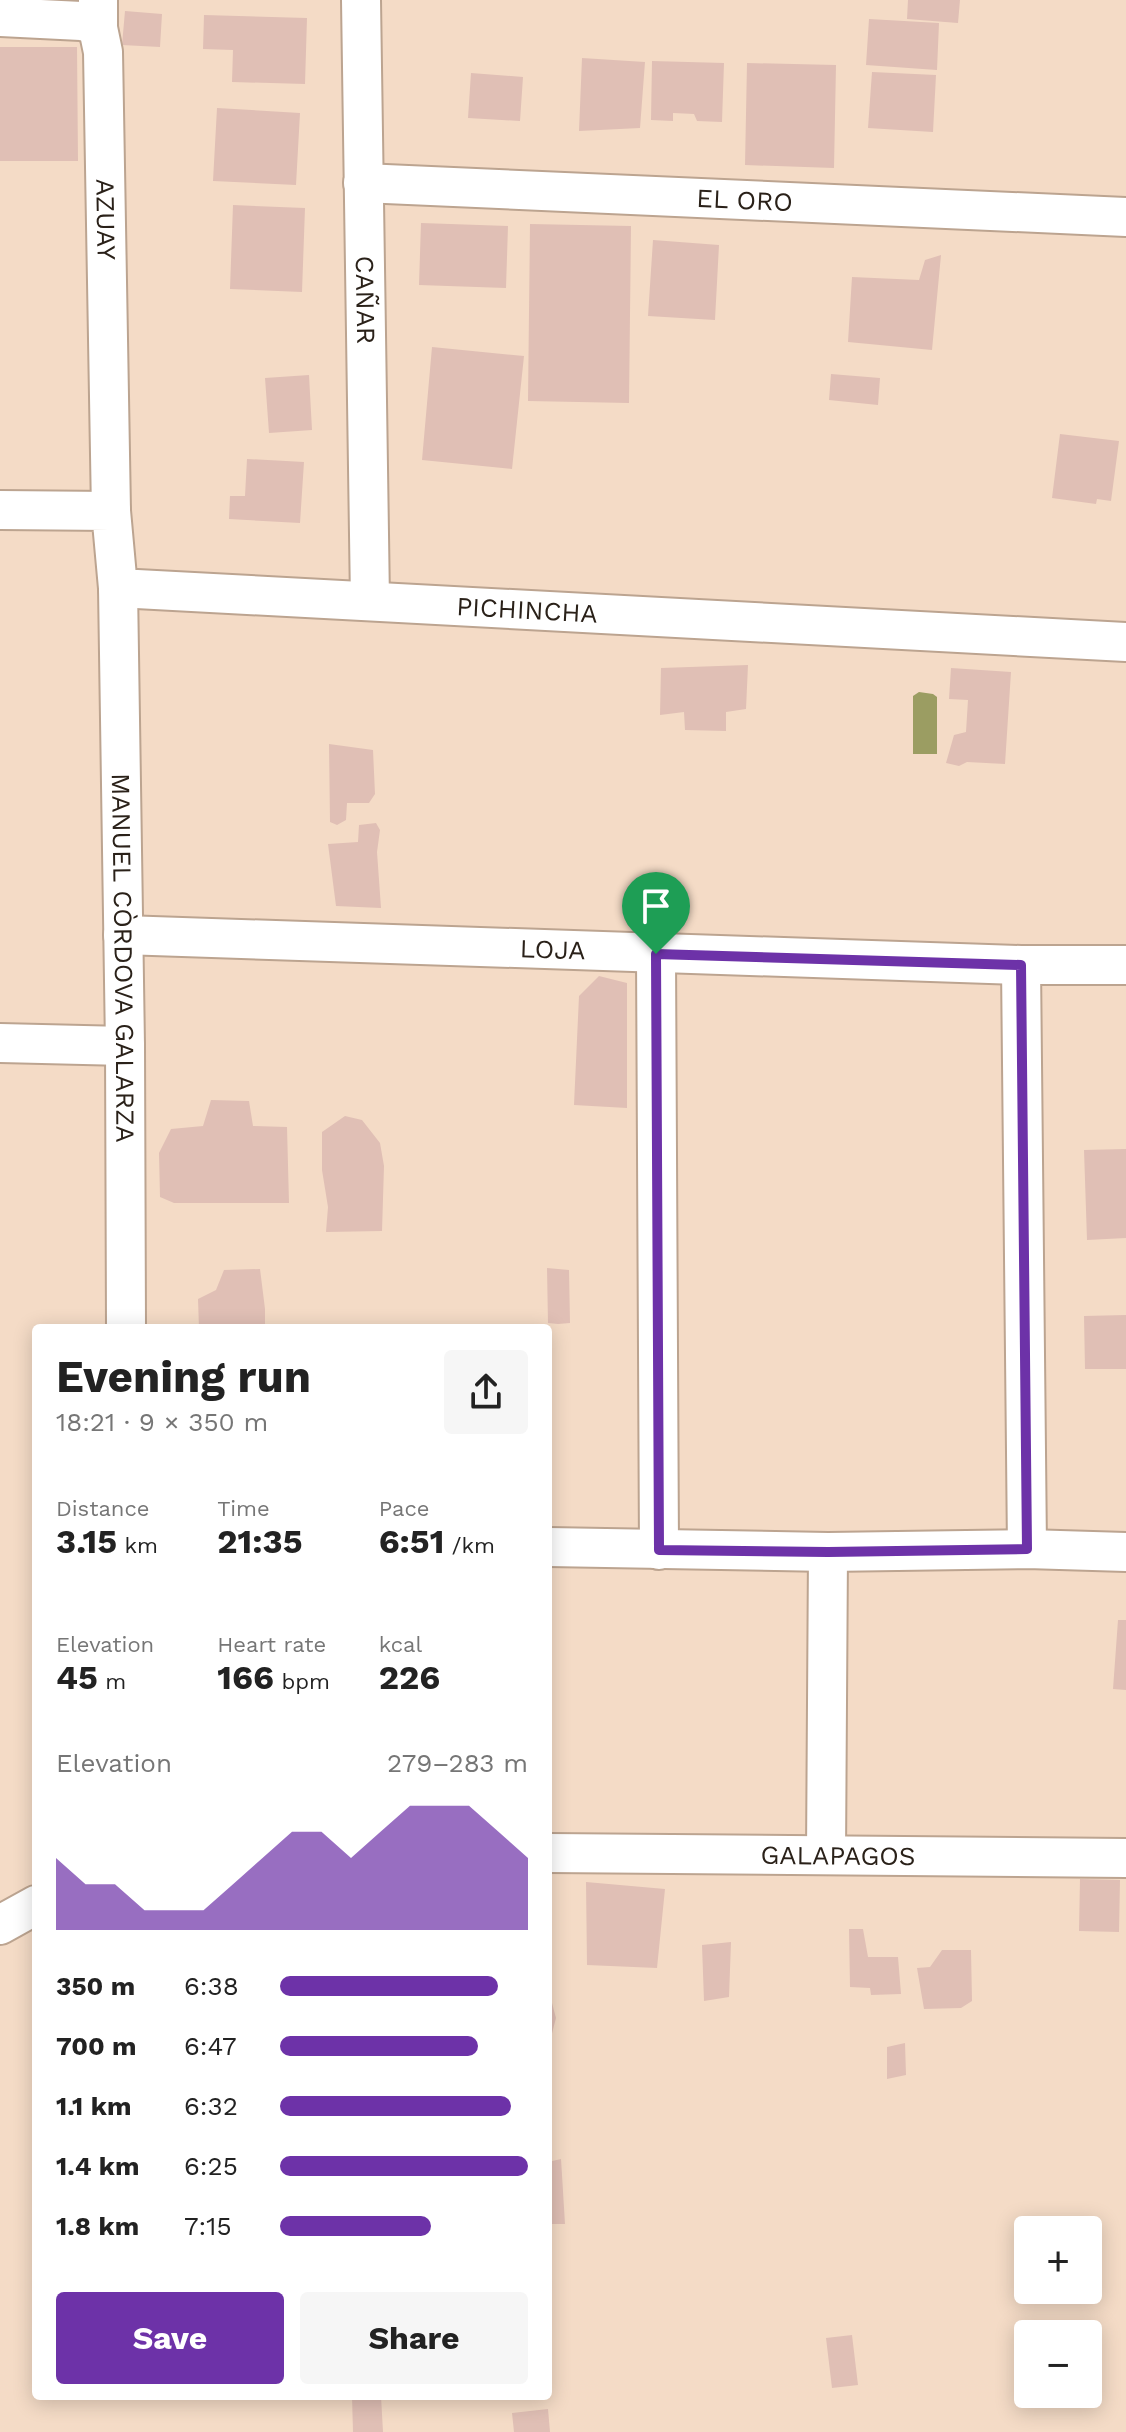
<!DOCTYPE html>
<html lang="en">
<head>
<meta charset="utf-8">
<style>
	:root { --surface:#fff; --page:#f6f6f6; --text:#222; --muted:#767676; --accent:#6d32a8 }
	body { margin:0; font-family:"Work Sans",sans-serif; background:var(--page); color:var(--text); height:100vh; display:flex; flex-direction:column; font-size:30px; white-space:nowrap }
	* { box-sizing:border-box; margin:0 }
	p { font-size:26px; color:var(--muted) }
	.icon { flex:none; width:44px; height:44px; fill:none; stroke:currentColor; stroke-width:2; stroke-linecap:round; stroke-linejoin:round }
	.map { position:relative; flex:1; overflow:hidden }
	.details { position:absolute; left:32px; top:1324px; width:520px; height:1076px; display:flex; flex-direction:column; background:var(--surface); border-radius:8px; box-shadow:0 4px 20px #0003 }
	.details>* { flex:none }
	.tools { position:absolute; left:1014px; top:2216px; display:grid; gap:16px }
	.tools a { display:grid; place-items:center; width:88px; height:88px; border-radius:8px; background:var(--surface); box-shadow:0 4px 20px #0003; font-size:40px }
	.pin { position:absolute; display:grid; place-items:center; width:68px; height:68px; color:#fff; margin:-82px -34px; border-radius:50% 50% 50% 0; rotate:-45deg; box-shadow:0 0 8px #0007 }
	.pin .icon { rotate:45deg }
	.round { display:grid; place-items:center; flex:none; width:84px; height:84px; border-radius:8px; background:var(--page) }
	.head { display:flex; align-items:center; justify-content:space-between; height:136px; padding:0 24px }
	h1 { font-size:44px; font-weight:700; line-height:60px }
	.figures { display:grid; grid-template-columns:repeat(3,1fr); gap:12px; height:136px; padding:8px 24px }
	.figures div { display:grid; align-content:center }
	.figures b { font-size:34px; font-weight:700 }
	.figures small { font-size:22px; font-weight:400 }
	.figures p { font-size:22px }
	.chart { height:224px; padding:16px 24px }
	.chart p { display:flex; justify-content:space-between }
	.chart svg { width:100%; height:144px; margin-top:8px; fill:var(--accent); opacity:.7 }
	.cta { display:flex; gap:16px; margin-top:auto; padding:16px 24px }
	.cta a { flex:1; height:92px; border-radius:8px; background:var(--accent); color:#fff; font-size:32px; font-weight:700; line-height:92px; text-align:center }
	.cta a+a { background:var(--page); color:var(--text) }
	ul { padding:0 24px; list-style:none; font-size:26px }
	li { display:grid; grid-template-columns:128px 96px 1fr; align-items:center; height:60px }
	li i { height:20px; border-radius:10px; background:var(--accent) }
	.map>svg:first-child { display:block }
	.water { fill:#9b9d62 }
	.building { fill:#e0bfb5 }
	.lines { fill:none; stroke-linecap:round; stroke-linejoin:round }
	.minor-casing { stroke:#bca490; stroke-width:42 }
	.minor { stroke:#fff; stroke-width:38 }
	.route-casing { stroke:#fff; stroke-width:16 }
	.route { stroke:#6d32a8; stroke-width:10 }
	.labels { text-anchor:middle; stroke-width:7; stroke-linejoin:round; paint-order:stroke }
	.street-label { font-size:26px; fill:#2a2119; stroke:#fff }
</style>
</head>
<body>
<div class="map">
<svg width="1126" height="2432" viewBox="0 0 1126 2432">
	<rect width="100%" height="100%" fill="#f4dbc6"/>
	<path class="water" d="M919 692 933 694 937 697V754H913V696Z"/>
	<path class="building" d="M908 0H960L958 23 907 19Z
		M125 11 162 14 160 47 122 45Z
		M204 15 307 18 305 84 232 82 233 50 203 49Z
		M869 19 939 23 937 70 866 65Z
		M0 47H77L78 161H0Z
		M582 58 645 62 640 128 579 131Z
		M652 61 724 63 722 122 697 121 694 114 673 113V121L651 120Z
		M747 63 836 65 834 168 745 165Z
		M872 72 936 75 933 132 868 128Z
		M471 73 523 77 520 121 468 118Z
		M217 108 300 113 296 185 213 181Z
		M233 205 305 208 302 292 230 289Z
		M421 223 508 226 506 288 419 285Z
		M530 224 631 226 629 403 528 401Z
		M653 240 719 245 715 320 648 316Z
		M941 255 932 350 848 342 852 277 919 280 925 260Z
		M432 347 524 356 512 469 422 460Z
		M831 374 880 378 878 405 829 400Z
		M309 375 312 430 269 433 265 378Z
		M1060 434 1119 441 1111 501 1097 499 1096 504 1052 498Z
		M247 459 304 462 300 523 229 519 230 496H245Z
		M748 665 746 709 726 712V731L685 730 684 712 660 715 661 668Z
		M951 668 1011 672 1005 764 967 762 959 766 946 763 954 735 966 732 968 700 949 699Z
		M329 744 373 750 375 794 369 803H347L346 820 337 825 330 822Z
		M376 823 380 830 377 852 381 908 336 906 328 844 358 842 359 825Z
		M599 976 627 983V1108L574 1105 579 996Z
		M211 1100 249 1101 253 1126 287 1127 289 1203H174L160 1197 159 1153 171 1129 203 1126Z
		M345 1116 362 1120 380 1143 384 1166 382 1231 326 1232 328 1207 322 1170V1132Z
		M1126 1149V1238L1087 1240 1084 1150Z
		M547 1268 569 1270 570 1323 558 1324 548 1323Z
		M260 1269 265 1309V1328H199L198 1299 216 1290 224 1270Z
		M1126 1315V1369H1085L1084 1316Z
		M1118 1620H1126V1690L1113 1689Z
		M1080 1879 1120 1880 1119 1932 1079 1931Z
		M586 1882 665 1889 657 1968 587 1965Z
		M849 1929H863L868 1957H898L901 1994 871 1995 870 1988 850 1987Z
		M731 1942 729 1997 704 2001 702 1945Z
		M942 1950H971L972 2001 961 2008 924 2009 917 1968 930 1967Z
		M548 2002 552 2003 556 2018 549 2045Z
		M905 2043 906 2075 887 2079V2047Z
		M561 2159 565 2224H548V2162Z
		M852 2335 858 2385 832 2388 826 2338Z
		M352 2396H381L383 2432H353Z
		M548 2409 550 2432H514L512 2413Z"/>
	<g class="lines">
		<g class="minor-casing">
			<g id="minor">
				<path id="s1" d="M98 0V28L103 52 111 511"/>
				<path id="s2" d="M361 0 370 601"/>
				<path d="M0 17 81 21 92 23 98 28"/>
				<path id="s3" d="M363 183 1126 217"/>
				<path id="s4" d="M0 510 111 511 118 588 1126 642"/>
				<path id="s5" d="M118 588 125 1046 126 1328"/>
				<path id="s6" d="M123 935 1021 965H1126"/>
				<path d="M656 954 659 1550"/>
				<path d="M1021 965 1027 1549"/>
				<path d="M0 1043 125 1046"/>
				<path d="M548 1547 828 1552 1027 1549 1126 1552"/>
				<path id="s7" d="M548 1853 1126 1858"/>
				<path d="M826 1855 828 1552"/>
				<path d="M0 1925 36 1905"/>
			</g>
		</g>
		<use href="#minor" class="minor"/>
	</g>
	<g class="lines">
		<g class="route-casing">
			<path id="route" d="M656 954 1021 965 1027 1549 828 1552 659 1550Z"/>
		</g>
		<use href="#route" class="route"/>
	</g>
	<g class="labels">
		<g class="street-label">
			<text dy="9" stroke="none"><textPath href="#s3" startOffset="382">EL ORO</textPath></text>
			<text dy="9" stroke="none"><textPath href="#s1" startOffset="220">AZUAY</textPath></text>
			<text dy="9" stroke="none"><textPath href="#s2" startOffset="300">CAÑAR</textPath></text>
			<text dy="9" stroke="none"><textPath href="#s4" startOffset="598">PICHINCHA</textPath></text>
			<text dy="9" stroke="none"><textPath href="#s6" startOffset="430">LOJA</textPath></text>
			<text dy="9" stroke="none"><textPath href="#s5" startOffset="370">MANUEL CÒRDOVA GALARZA</textPath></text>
			<text dy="9" stroke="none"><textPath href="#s7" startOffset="290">GALAPAGOS</textPath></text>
		</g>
	</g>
</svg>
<div class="tools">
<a>+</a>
<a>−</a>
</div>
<div class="pin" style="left:656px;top:954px;background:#1e9e55"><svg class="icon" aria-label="arrive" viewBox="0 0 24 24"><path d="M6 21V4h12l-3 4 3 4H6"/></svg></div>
<section class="details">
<div class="head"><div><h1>Evening run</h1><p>18:21 · 9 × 350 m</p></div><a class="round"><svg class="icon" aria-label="share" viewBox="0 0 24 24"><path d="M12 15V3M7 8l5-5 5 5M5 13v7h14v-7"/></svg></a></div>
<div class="figures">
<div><p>Distance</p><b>3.15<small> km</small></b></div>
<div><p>Time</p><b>21:35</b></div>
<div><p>Pace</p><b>6:51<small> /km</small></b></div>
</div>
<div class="figures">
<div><p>Elevation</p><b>45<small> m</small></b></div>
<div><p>Heart rate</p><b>166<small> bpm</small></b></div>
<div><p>kcal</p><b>226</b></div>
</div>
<div class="chart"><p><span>Elevation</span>279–283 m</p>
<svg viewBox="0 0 160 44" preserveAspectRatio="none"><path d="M0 44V22L10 30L20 30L30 38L40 38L50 38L60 30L70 22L80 14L90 14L100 22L110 14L120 6L130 6L140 6L150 14L160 22V44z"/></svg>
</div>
<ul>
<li><b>350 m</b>6:38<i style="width:88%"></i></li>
<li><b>700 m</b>6:47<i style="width:80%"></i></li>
<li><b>1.1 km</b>6:32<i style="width:93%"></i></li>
<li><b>1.4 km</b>6:25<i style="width:100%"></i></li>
<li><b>1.8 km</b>7:15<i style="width:61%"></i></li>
</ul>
<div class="cta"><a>Save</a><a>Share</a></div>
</section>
</div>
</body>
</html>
